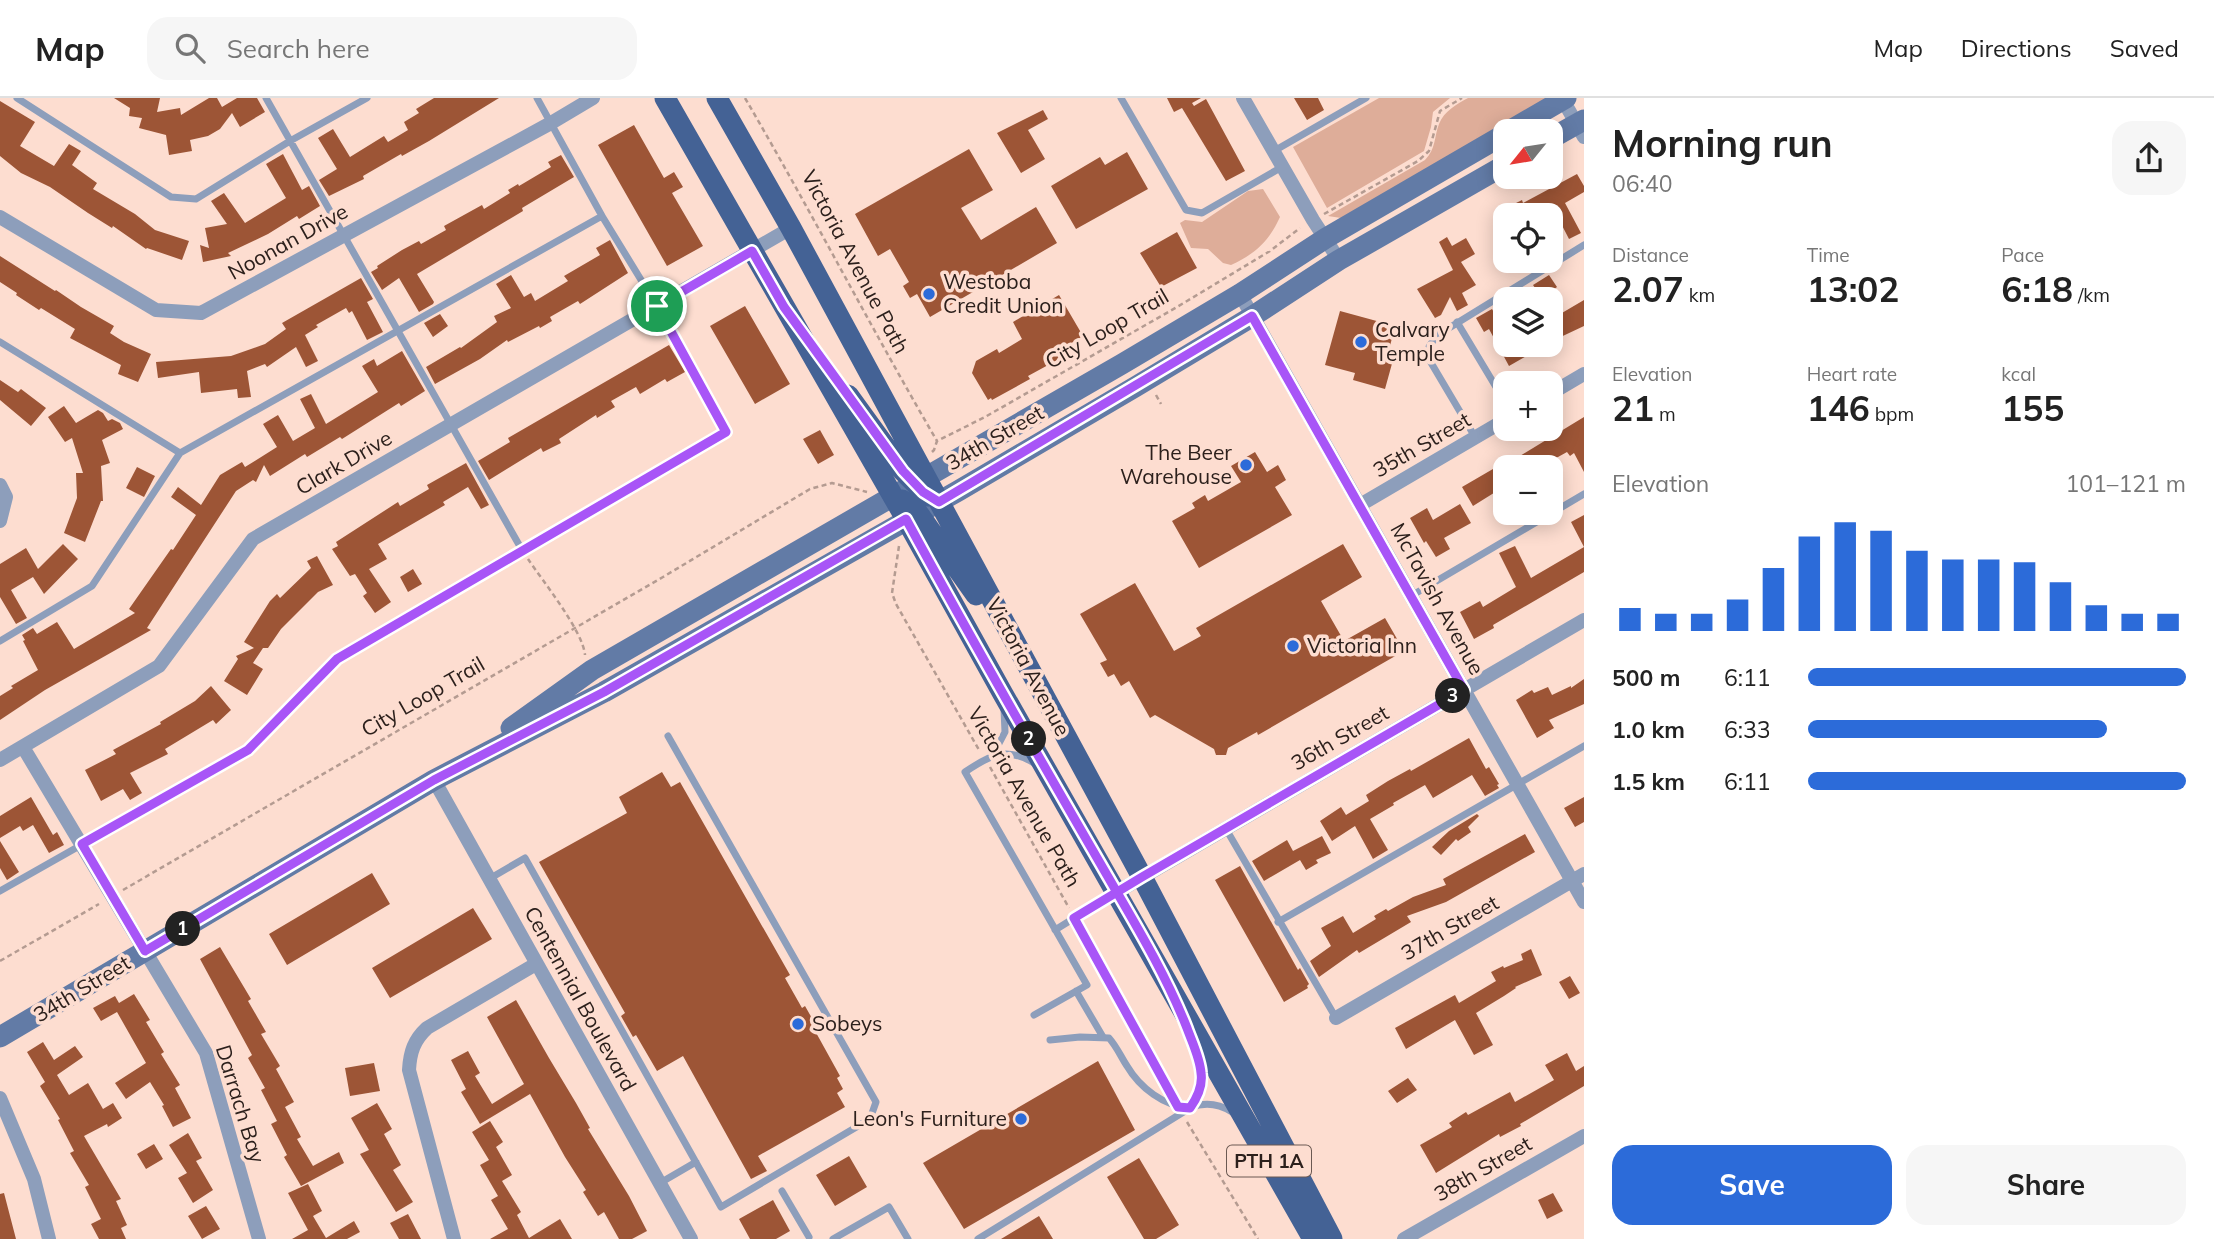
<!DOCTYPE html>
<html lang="en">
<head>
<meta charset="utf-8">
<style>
	:root { --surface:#fff; --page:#f6f6f6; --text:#222; --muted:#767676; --line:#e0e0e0; --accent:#2c6bd9 }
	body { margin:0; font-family:Mulish,sans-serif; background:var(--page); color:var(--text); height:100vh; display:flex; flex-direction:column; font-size:26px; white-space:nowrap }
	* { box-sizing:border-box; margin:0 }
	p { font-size:23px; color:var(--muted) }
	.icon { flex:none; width:38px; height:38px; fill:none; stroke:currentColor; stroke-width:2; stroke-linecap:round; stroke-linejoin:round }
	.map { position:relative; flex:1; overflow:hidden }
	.details { display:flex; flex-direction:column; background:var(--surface); width:630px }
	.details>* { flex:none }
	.needle { width:46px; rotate:240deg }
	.fabs { position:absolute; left:1493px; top:21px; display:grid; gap:14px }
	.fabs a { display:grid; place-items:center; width:70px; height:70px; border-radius:14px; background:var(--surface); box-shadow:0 4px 18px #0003; font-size:35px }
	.pin { position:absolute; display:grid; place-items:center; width:60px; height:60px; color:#fff; margin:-30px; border:4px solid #fff; border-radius:50%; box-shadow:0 2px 7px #0007 }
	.km { position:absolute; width:35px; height:35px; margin:-18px; border-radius:50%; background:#222; color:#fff; font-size:19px; line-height:35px; text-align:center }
	.round { display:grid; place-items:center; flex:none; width:74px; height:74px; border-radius:21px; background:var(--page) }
	.overview { display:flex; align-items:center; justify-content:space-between; height:119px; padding:0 28px }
	h1 { font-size:38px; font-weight:700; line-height:52px }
	.figures { display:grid; grid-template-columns:repeat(3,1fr); gap:10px; height:119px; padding:7px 28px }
	.figures div { display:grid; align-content:center }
	.figures b { font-size:35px; font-weight:700 }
	.figures small { font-size:19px; font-weight:400 }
	.figures p { font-size:19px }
	.chart { height:196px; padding:14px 28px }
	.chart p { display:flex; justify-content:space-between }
	.chart svg { width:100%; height:126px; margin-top:7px; stroke:var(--accent); stroke-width:6 }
	.primary-button { display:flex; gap:14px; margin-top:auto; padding:14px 28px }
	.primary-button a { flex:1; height:80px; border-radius:21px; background:var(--accent); color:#fff; font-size:28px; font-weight:700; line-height:80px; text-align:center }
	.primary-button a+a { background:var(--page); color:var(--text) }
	ul { padding:0 28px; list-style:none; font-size:23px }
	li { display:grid; grid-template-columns:112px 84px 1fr; align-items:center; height:52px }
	li i { height:18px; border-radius:9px; background:var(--accent) }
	header { display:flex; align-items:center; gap:42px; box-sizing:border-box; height:98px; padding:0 35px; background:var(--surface); border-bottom:2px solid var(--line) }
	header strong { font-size:33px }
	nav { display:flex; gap:38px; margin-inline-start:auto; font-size:24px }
	.search { width:490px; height:63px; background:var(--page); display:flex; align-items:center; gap:18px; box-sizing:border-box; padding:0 24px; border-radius:21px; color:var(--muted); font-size:26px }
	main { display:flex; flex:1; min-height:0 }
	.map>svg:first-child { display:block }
	.green { fill:#dead99 }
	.building { fill:#9d5536 }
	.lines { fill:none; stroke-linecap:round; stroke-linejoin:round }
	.path { stroke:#b49b91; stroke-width:2.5; stroke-dasharray:5 3.5; stroke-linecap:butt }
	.lane { stroke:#8d9ebb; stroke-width:7 }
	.street { stroke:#8d9ebb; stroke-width:14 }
	.secondary { stroke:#627ba6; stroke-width:21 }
	.primary { stroke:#446295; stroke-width:21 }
	.route-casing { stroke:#fff; stroke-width:14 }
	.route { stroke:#a855f7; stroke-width:9 }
	.poi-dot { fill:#2c6bd9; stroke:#fdddd0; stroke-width:2.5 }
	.labels { text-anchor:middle; stroke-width:7; stroke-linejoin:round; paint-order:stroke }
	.shield { fill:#fdddd0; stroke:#6b5952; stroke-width:2 }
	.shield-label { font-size:19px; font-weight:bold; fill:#2c201c }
	.street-label { font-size:21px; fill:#2c201c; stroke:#fdddd0 }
	.poi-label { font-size:21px; fill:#2c201c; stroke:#fdddd0; text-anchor:start }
</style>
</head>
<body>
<header>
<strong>Map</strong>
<div class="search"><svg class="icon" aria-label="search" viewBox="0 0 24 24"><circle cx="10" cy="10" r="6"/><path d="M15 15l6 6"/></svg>Search here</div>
<nav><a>Map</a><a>Directions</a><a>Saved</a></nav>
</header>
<main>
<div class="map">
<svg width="1584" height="1141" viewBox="0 0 1584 1141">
	<rect width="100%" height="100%" fill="#fdddd0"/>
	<path class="green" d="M1379 0H1450L1433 14 1431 29 1424 53 1327 110 1293 49Z
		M1468 0H1549L1341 120 1328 118 1425 62C1436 51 1434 39 1439 26 1444 13 1457 6 1468 0Z
		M1263 91 1280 119C1269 143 1255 156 1231 167L1223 165 1208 151 1191 150 1180 125 1185 122 1202 124 1248 93Z"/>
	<path class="building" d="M114 0H160L157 14 180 10 181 17 209 0H217L222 9 237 0H257L265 14 240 29 232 15 220 31 208 38 190 42 192 53 169 57 166 37 139 30 142 20 129 18 130 10Z
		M434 0H499L429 43 402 58 401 56 363 78 364 81 329 98 319 82 337 71 318 40 333 31 350 59 384 38 388 44 408 32 404 24 419 15 416 11Z
		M1167 0H1201L1192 5 1194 8 1206 1 1245 73 1226 83 1182 10 1174 14Z
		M1294 0H1318L1324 12 1307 22Z
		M0 3 35 24 20 48 54 68 69 46 81 53 72 67 97 85 93 91 135 116 155 132 189 143 182 162 147 150 146 151 113 128 112 130 88 115 50 89 21 75 0 58Z
		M1043 12 1048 21 1028 32 1045 61 1021 75 997 35Z
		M634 27 664 80 674 74 683 89 672 95 703 148 667 168 598 47Z
		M969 51 993 92 961 110 981 142 1036 109 1057 145 930 219 917 196 910 200 903 188 909 184 890 151 878 158 855 116Z
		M1127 54 1148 91 1076 131 1051 88 1100 59 1105 67Z
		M283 56 302 92 309 88 320 108 299 121 297 118 268 136 228 155 231 158 203 164 200 147 209 150 205 130 227 126 211 103 224 95 245 125 286 100 266 66Z
		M561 57 574 79 522 110 523 113 417 176 434 204 433 206 419 214 399 180 382 192 371 174 378 170 377 168 402 152 419 143 421 146 446 132 444 128 482 107 484 111 510 95 508 92 518 86 519 88 551 69 548 64Z
		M1577 76 1584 88V94L1565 105 1581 135 1569 141 1553 110 1541 117H1500L1510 112 1508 109 1522 102 1523 105Z
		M1177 134 1197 170 1161 189 1140 155Z
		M1447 139 1452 148 1466 140 1475 156 1461 164 1476 187 1462 195 1468 207 1457 213 1450 199 1441 217 1435 220 1417 191 1453 172 1439 144Z
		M610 142 628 175 580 206 578 203 550 219 552 223 540 230 539 228 508 244 507 242 480 261 435 286 426 269 460 249 461 250 497 224 494 218 511 210 496 186 511 177 524 199 531 195 535 203 568 183 564 178 600 157 596 150Z
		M0 158 55 193 56 192 81 209 114 228 110 235 124 244 151 256 138 284 118 276 121 267 70 240 75 231 41 210 39 212 16 197 17 195 0 184Z
		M1549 177 1557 189 1542 200 1533 187Z
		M361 180 373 201 367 204 383 234 367 242 352 213 349 215 346 210 316 227 318 229 305 237 318 263 306 269 296 249 267 269 265 266 247 273 251 299 238 300 237 291 201 295 199 274 158 280 156 264 231 258 265 246 286 231 282 225Z
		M1059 197 1083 238 1068 247 1072 254 1028 278 1030 281 992 302 991 300 988 302 972 275 976 263 997 251 999 255 1022 241 1013 224Z
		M1584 202V228L1550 244V222Z
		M745 208 790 286 755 306 710 228Z
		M1492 211 1505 233V247H1546L1509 268 1489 231 1484 234 1476 220Z
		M1340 213 1395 228 1387 260 1393 262 1385 291 1353 282 1355 275 1325 267Z
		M440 216 448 228 433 239 424 225Z
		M669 247 685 274 667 284 665 281 640 296 636 289 611 303 615 309 597 320 596 317 559 341 561 345 543 354 541 350 489 382 478 363 510 344 508 340Z
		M402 253 425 293 401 308 399 305 342 341 340 339 307 359 305 356 270 378 264 367 256 384 253 382 236 393 147 530 151 532 45 592 0 622V598L13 590 11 588 38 572 23 543 25 542 22 537 33 530 37 536 57 524 74 551 135 515 129 511 171 451 173 452 196 417 171 399 178 389 201 407 220 377 242 364 245 369 277 349 263 326 278 317 293 343 315 330 300 301 311 296 326 326 378 294 362 268 374 261 377 268Z
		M0 282 18 294 21 291 46 310 31 328 0 302Z
		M64 308 76 325 98 312 103 315 108 323 112 321 120 325 123 331 102 342 110 365 101 368 103 403H101L85 444 64 435 77 400 76 375H83L72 340 65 344 48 319Z
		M1584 319V374L1574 355 1570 358 1567 354 1540 369H1505V388L1473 408 1462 389 1505 364V367Z
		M820 332 834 357 818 366 803 341Z
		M1255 354 1267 374 1278 367 1286 382 1275 389 1292 417 1199 470 1172 423 1195 410 1192 405 1205 397 1208 403 1241 384 1231 368Z
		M466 365 489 407 481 411 468 389 443 404 445 407 378 446 387 461 369 471 391 504 375 515 363 498 367 495 355 476 350 478 332 451 338 448 336 444 398 404 400 408 429 391 427 387Z
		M137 369 155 378 144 399 126 390Z
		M1460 406 1471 425 1444 440 1450 451 1436 459 1426 443 1424 445 1410 420 1427 410 1433 422Z
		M1584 417V474L1493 527 1494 530 1474 541 1460 514 1480 503 1483 509 1516 489 1499 455 1515 448 1531 480 1584 449 1571 424Z
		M63 446 78 461 44 496 33 479 11 492 27 520 16 526 0 499V466L26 450 38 471Z
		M1343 446 1362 479 1321 503 1344 543 1385 520 1404 553 1258 637 1257 634 1228 650 1226 657H1216L1214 651 1155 617 1150 620 1129 583 1121 588 1114 576 1108 579 1100 565 1107 562 1080 516 1135 485 1174 553 1201 538 1196 530Z
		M317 458 333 487 318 494 281 531 268 550H263L253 565 263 571 247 597 224 583 238 561 236 558 254 550 244 544 270 503 277 496 280 500 311 470 307 463Z
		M413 471 422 486 408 494 400 479Z
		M1584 581V606L1549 622 1554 630 1537 640 1516 602 1532 592 1534 595 1548 589 1552 597 1571 588V590Z
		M211 588 231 612 216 626 213 622 165 651 168 656 130 675 142 695 130 702 123 691 101 703 85 672 116 656 113 652 161 626 160 624 195 603Z
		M1469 640 1486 671 1489 669 1499 686 1497 687 1499 690 1485 698 1472 677 1433 700 1425 687 1393 705 1394 707 1370 721 1388 752 1373 761 1355 728 1332 743 1320 723 1341 709 1346 717 1369 703 1366 697 1388 683 1410 671 1411 673Z
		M662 674 671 689 680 684 790 877 785 880 802 910 805 908 817 929 814 931 840 978 837 980 843 991 837 995 845 1009 758 1058 767 1073 751 1081 683 958 657 973 636 937 633 939 621 918 625 915 539 764 627 715 619 699Z
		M31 699 53 737 57 734 64 747 49 755 33 727 23 733 20 728 0 740V718Z
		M1584 699V724L1575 729 1564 710Z
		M1477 716 1479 718 1468 729 1471 734 1458 743 1456 741 1441 757 1432 749 1449 733Z
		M1525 736 1535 754 1446 804 1407 818 1411 824 1359 855 1357 852 1319 879 1310 863 1331 848 1321 830 1343 818 1353 835 1376 821 1374 818 1386 811 1388 813 1413 799 1446 787 1443 781Z
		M1322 738 1331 755 1316 762 1318 765 1306 772 1300 762 1264 783 1252 763 1287 742 1293 753Z
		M0 743 19 774 7 782 0 770Z
		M1240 768 1298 872 1300 870 1309 886 1307 888 1308 890 1284 904 1215 782Z
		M372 775 390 806 287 867 269 836Z
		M473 810 492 841 390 900 372 870Z
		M220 849 251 901 248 903 266 934 261 936 280 968 276 971 294 1004 285 1009 301 1039 297 1041 313 1068 339 1054 344 1065 301 1088 284 1059 287 1057 271 1026 277 1023 261 992 265 990 248 960 252 957 200 861Z
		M1531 851 1542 877 1515 889 1516 890 1504 898 1476 915 1493 947 1474 957 1455 922 1406 951 1395 930 1455 897 1459 905 1496 883 1491 874 1503 868 1504 870 1523 862 1521 856Z
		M1570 878 1580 895 1569 901 1559 884Z
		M134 896 150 922 146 924 164 954 161 956 180 987 175 990 191 1020 173 1029 162 1008 164 1007 150 984 126 1001 115 985 146 965 117 914 101 923 93 910 115 898 119 905Z
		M516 902 549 960 576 1005 590 1030 588 1031 629 1098 647 1133 632 1141H619L604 1114 598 1118 583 1094 586 1092 565 1059 530 996 480 1026 461 994 466 991 451 962 468 953 480 975 475 978 492 1006 524 986 487 919Z
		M43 944 54 962 75 948 83 959 57 977 69 997 88 985 103 1011 113 1005 122 1020 108 1029 107 1026 84 1038 121 1101 116 1103 127 1127 121 1130 126 1141H99L91 1126 101 1121 85 1089 89 1087 70 1055 74 1053 58 1022 60 1021 40 988 45 984 27 954Z
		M1567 955 1576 973 1584 968V988L1520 1026 1521 1028 1500 1039 1499 1036 1436 1075 1420 1047 1452 1029 1449 1025 1466 1014 1468 1017 1510 994 1515 1004 1554 982 1545 967Z
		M1098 963 1135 1032 964 1131 923 1065Z
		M374 965 380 993 350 998 345 970Z
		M1408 980 1417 992 1397 1005 1388 993Z
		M377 1005 392 1031 384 1036 401 1067 393 1072 413 1104 396 1114 360 1056 369 1052 351 1020Z
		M490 1023 503 1044 496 1049 512 1077 502 1083 521 1114 517 1117 529 1140 560 1121 572 1141H490L508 1131 491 1102 498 1098 480 1067 489 1062 472 1034Z
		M188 1035 202 1060 196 1063 213 1092 193 1105 178 1080 187 1075 169 1047Z
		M154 1046 163 1061 146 1071 137 1056Z
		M849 1058 867 1089 835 1108 816 1077Z
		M1139 1060 1179 1127 1156 1141H1144L1107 1079Z
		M308 1086 322 1113 313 1118 326 1140 354 1123 360 1134 347 1141H292L308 1132 288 1095Z
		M4 1095 16 1141H0V1096Z
		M1553 1095 1563 1113 1547 1121 1538 1102Z
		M773 1102 790 1133 776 1141H750L739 1121Z
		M206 1108 220 1131 202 1141 188 1118Z
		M408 1116 421 1141H399L390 1125Z
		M1039 1118 1053 1141H1001Z"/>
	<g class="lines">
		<path class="path" d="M745 0C811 113 871 230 937 343
			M1324 116 1418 63 1429 53 1440 13 1462 0
			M1156 297 1161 306
			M932 354 934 352 937 343 985 319 1177 209 1270 153 1300 130
			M899 448 892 495 896 506 979 652
			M528 461C542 482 583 533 585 557
			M990 669 1069 810
			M123 792 663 479 810 391 832 385 867 394
			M1079 828 1168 991
			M0 863 99 806
			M1187 1024 1258 1141"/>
		<path class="lane" d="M17 0 171 99 196 101 290 43 367 0
			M266 0 522 452
			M537 0 602 118
			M1121 0 1186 112 1202 115 1282 69
			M1274 53 1366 0
			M1457 224 1505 304
			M0 244 180 355
			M1475 339 1430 263 1429 249 1436 238 1584 147
			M1411 498 1584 396
			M0 543 92 488 180 355 602 118 657 208 726 334 337 561 249 652 0 793
			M993 657 1005 634 1004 611
			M1034 665C1006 648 990 657 965 674L1087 887 1034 917
			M1226 731 1336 920
			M489 781 525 760 721 1109 870 1021 876 1004 668 638
			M1278 824 1584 648
			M1055 832 1113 796
			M1076 893 1103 939
			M1050 942 1080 939 1109 940C1117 949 1121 959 1127 968 1140 990 1164 1008 1189 1010
			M1190 1009C1204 990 1202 973 1195 951
			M660 1085 696 1064
			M782 1093 809 1139
			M833 1141 889 1109 908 1141
			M978 1141 1190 1010C1204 1004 1219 1006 1232 1014"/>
		<path class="street" d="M1243 0 1313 122 1339 162
			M1563 2 1584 39
			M0 119 156 212 201 215 551 25 593 0
			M1240 196 1584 804
			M1550 296 1584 276
			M0 387 6 399 0 423
			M1360 407 1505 322
			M23 649 206 955 259 1141
			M0 662 159 568 253 441 791 130
			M434 682 691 1141
			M1117 794 1584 522
			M1336 920 1584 776
			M0 1000 34 1081 49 1141
			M454 1141 409 972C410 954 414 942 427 930L536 866
			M1404 1141 1584 1038"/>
		<path class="secondary" d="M1509 33 1566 0
			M1550 41 1584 22
			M511 630 592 572 1122 266 1240 196 1326 140 1505 36
			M0 939 434 682 604 594 958 393 1135 289 1253 218 1339 162 1505 67"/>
		<path class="primary" d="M665 0 906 421 1003 596 1313 1141
			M717 0 791 130 1142 779 1332 1141
			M848 297 903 373 928 398
			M902 402 918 415 976 497"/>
	</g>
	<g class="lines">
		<g class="route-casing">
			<path id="route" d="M657 208 726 334 337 561 248 652 82 746 145 853 434 682 604 594 906 421C969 537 1034 651 1100 765 1131 819 1164 872 1187 930 1192 944 1200 960 1201 975 1203 988 1197 1000 1190 1010L1178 1009 1074 820 1142 779 1464 592 1252 218 939 404 923 394 903 373 784 209 752 153 657 208"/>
		</g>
		<use href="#route" class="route"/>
	</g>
	<g class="poi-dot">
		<circle cx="929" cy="196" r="7"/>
		<circle cx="1361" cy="244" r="7"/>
		<circle cx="1246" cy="367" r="7"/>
		<circle cx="1293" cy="548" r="7"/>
		<circle cx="798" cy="926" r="7"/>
		<circle cx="1021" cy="1021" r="7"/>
	</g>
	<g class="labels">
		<rect class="shield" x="1227" y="1047.5" width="84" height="31" rx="5"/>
		<g class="shield-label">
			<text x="1269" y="1070">PTH 1A</text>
		</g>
		<g class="street-label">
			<text transform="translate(288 144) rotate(-29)" y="7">Noonan Drive</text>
			<text transform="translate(855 164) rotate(62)" y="7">Victoria Avenue Path</text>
			<text transform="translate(1107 231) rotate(-30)" y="7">City Loop Trail</text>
			<text transform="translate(995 340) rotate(-30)" y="7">34th Street</text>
			<text transform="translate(1422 347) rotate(-30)" y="7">35th Street</text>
			<text transform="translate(344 365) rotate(-30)" y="7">Clark Drive</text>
			<text transform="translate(1437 501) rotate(61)" y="7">McTavish Avenue</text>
			<text transform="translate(1028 569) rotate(62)" y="7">Victoria Avenue</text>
			<text transform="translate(423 599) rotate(-30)" y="7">City Loop Trail</text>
			<text transform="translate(1340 640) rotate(-30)" y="7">36th Street</text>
			<text transform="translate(1024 699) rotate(60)" y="7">Victoria Avenue Path</text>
			<text transform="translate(1450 830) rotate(-30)" y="7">37th Street</text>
			<text transform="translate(82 891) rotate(-31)" y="7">34th Street</text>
			<text transform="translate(580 901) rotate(61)" y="7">Centennial Boulevard</text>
			<text transform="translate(240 1006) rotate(73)" y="7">Darrach Bay</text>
			<text transform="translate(1483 1071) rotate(-30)" y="7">38th Street</text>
		</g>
		<g class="poi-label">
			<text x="943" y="191">Westoba<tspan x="943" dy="24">Credit Union</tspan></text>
			<text x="1375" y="239">Calvary<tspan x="1375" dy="24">Temple</tspan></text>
			<text x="1232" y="362" text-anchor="end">The Beer<tspan x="1232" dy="24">Warehouse</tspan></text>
			<text x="1307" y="555">Victoria Inn</text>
			<text x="812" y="933">Sobeys</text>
			<text x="1007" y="1028" text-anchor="end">Leon's Furniture</text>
		</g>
	</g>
</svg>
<div class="fabs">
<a><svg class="needle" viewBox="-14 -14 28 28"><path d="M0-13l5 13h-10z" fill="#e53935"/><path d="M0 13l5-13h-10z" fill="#767676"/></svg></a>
<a><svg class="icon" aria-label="locate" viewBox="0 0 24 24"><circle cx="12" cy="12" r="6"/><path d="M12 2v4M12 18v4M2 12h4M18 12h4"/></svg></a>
<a><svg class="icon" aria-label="layers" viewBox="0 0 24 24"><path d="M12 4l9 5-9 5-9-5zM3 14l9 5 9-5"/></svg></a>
<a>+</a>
<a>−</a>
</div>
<div class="pin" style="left:657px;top:208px;background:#1e9e55"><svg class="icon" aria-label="arrive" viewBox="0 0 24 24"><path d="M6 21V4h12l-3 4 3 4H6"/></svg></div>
<b class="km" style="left:183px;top:831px">1</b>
<b class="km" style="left:1029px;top:641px">2</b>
<b class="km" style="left:1453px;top:598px">3</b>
</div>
<section class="details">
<div class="overview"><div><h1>Morning run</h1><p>06:40</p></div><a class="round"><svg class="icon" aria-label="share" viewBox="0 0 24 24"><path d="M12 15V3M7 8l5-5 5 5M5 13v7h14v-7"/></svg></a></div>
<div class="figures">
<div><p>Distance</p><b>2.07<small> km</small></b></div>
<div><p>Time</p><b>13:02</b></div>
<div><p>Pace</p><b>6:18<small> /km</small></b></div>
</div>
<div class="figures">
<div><p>Elevation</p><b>21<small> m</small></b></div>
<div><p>Heart rate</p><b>146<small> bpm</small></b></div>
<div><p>kcal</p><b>155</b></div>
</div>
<div class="chart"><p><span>Elevation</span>101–121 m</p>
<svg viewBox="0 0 160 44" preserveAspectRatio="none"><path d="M5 44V36M15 44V38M25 44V38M35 44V33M45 44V22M55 44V11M65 44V6M75 44V9M85 44V16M95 44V19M105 44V19M115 44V20M125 44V27M135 44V35M145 44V38M155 44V38"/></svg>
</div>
<ul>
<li><b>500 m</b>6:11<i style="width:100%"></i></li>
<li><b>1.0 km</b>6:33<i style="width:79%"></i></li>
<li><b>1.5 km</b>6:11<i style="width:100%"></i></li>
</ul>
<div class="primary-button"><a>Save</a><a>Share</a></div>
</section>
</main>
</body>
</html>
